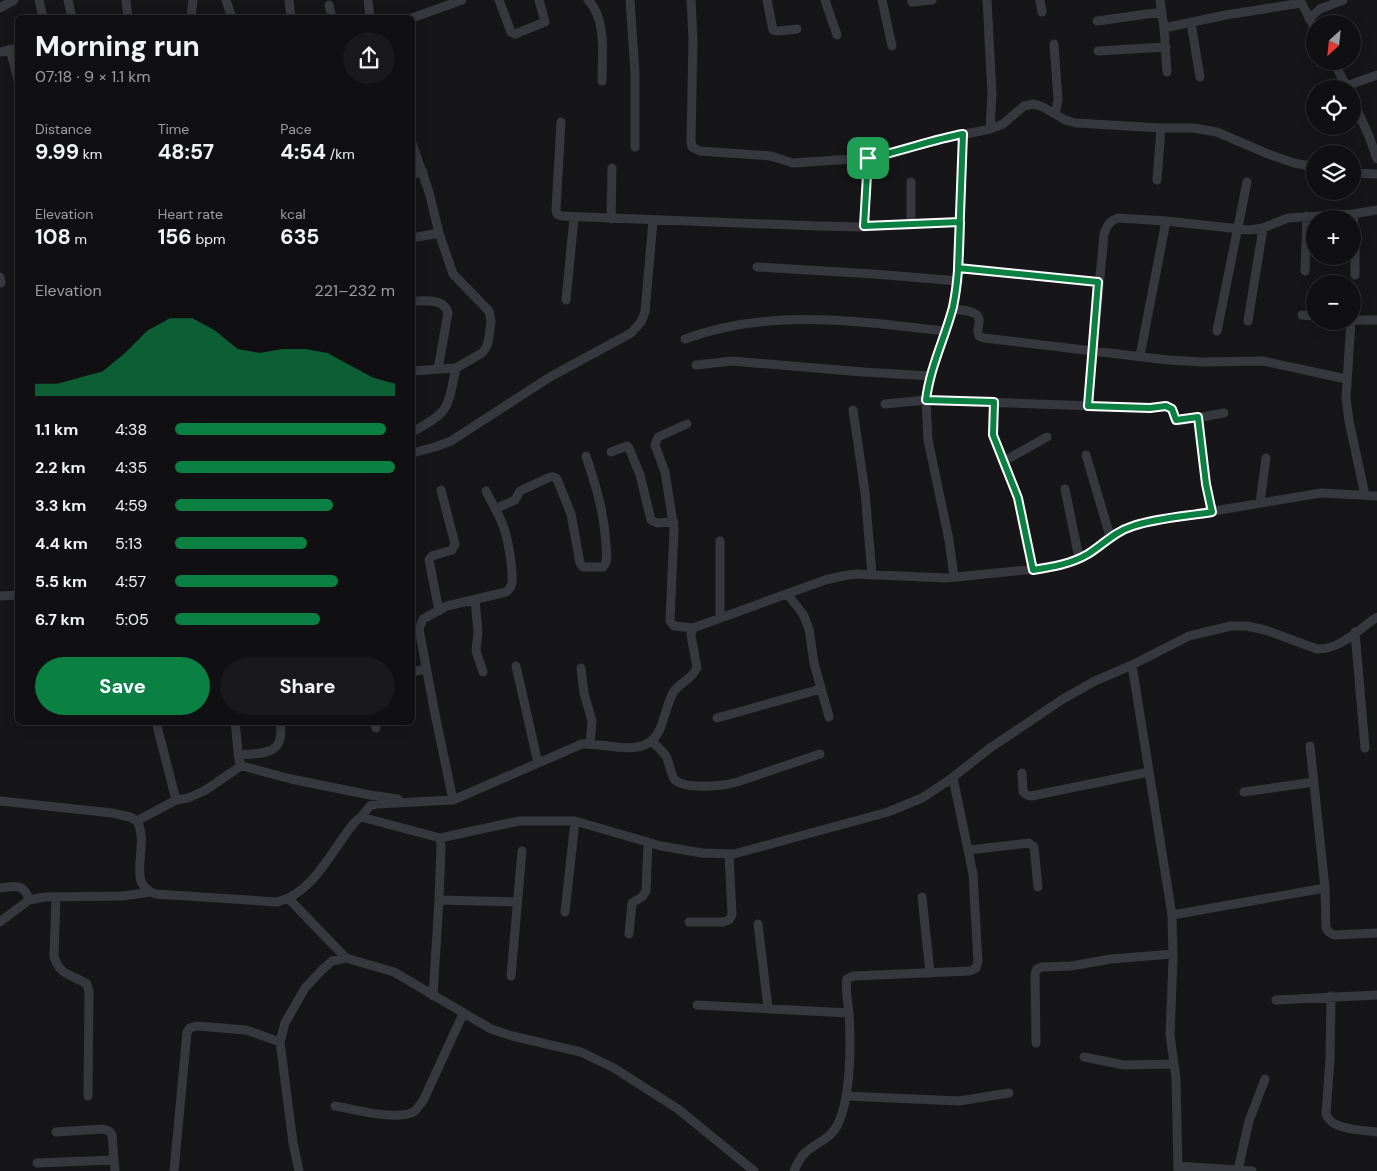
<!DOCTYPE html>
<html lang="en">
<head>
<meta charset="utf-8">
<style>
	:root { --surface:#101012; --page:#19191b; --text:#f1f3f6; --muted:#9c9d9f; --line:#303032; --accent:#0b8043 }
	body { margin:0; font-family:"DM Sans",sans-serif; background:var(--page); color:var(--text); height:100vh; display:flex; flex-direction:column; font-size:19px; white-space:nowrap }
	* { box-sizing:border-box; margin:0 }
	p { font-size:16px; color:var(--muted) }
	.icon { flex:none; width:28px; height:28px; fill:none; stroke:currentColor; stroke-width:2; stroke-linecap:round; stroke-linejoin:round }
	.map { position:relative; flex:1; overflow:hidden }
	.drawer { position:absolute; left:15px; top:15px; width:400px; height:710px; display:flex; flex-direction:column; background:var(--surface); border-radius:8px; box-shadow:0 2px 12px #0003,0 0 0 1px var(--line) }
	.drawer>* { flex:none }
	.needle { width:32px; rotate:207deg }
	.buttons { position:absolute; left:1306px; top:15px; display:grid; gap:10px }
	.buttons a { display:grid; place-items:center; width:55px; height:55px; border-radius:50%; background:var(--surface); box-shadow:0 2px 12px #0003,0 0 0 1px var(--line); font-size:25px }
	.pin { position:absolute; display:grid; place-items:center; width:42px; height:42px; color:#fff; margin:-21px; border-radius:10px; box-shadow:0 2px 8px #0006 }
	.round { display:grid; place-items:center; flex:none; width:52px; height:52px; border-radius:26px; background:var(--page) }
	.overview { display:flex; align-items:center; justify-content:space-between; height:85px; padding:0 20px }
	h1 { font-size:28px; font-weight:700; line-height:38px }
	.metrics { display:grid; grid-template-columns:repeat(3,1fr); gap:8px; height:85px; padding:5px 20px }
	.metrics div { display:grid; align-content:center }
	.metrics b { font-size:21px; font-weight:700 }
	.metrics small { font-size:14px; font-weight:400 }
	.metrics p { font-size:14px }
	.chart { height:140px; padding:10px 20px }
	.chart p { display:flex; justify-content:space-between }
	.chart svg { width:100%; height:90px; margin-top:5px; fill:var(--accent); opacity:.7 }
	.button { display:flex; gap:10px; margin-top:auto; padding:10px 20px }
	.button a { flex:1; height:58px; border-radius:30px; background:var(--accent); color:#fff; font-size:20px; font-weight:700; line-height:58px; text-align:center }
	.button a+a { background:var(--page); color:var(--text) }
	ul { padding:0 20px; list-style:none; font-size:16px }
	li { display:grid; grid-template-columns:80px 60px 1fr; align-items:center; height:38px }
	li i { height:12px; border-radius:6px; background:var(--accent) }
	.map>svg:first-child { display:block }
	.lines { fill:none; stroke-linecap:round; stroke-linejoin:round }
	.minor { stroke:#37383d; stroke-width:9 }
	.route-casing { stroke:#fff; stroke-width:10 }
	.route { stroke:#0b8043; stroke-width:6 }
</style>
</head>
<body>
<div class="map">
<svg width="1377" height="1171" viewBox="0 0 1377 1171">
	<rect width="100%" height="100%" fill="#161618"/>
	<g class="lines">
		<path class="minor" d="M39 0 43 18
			M68 0 72 18
			M126 0 128 18
			M226 0 232 18
			M289 0 291 18
			M368 0 370 18
			M499 0 511 32 515 34 545 22 539 0
			M588 0C607 19 602 56 602 81
			M630 0 635 73V147
			M691 0 693 39 691 142 692 147 700 151 771 156 793 163 867 158 892 154 932 141 990 129 1003 124 1024 106 1034 104 1043 107 1065 120 1076 123 1161 128H1193L1217 132 1268 154 1294 163 1315 167
			M767 0 773 30 778 31 797 29
			M825 0 837 35
			M882 0 892 46
			M987 0 992 94 990 129
			M1040 0 1042 12
			M1160 0 1164 28 1167 72
			M1300 0 1315 29
			M912 2 932 0
			M329 5 332 18
			M0 8 14 0
			M191 18 193 0
			M412 18 462 0
			M1309 19 1320 9 1343 0
			M1097 21 1162 12
			M1191 23 1200 77
			M1164 28 1226 15 1301 3
			M1054 44 1058 100 1055 114
			M10 49 18 80
			M1098 51 1166 47
			M0 52 18 48
			M1333 61 1348 89
			M1346 86 1377 75
			M1352 99 1369 136 1377 159
			M561 122 556 210 557 214 561 216 817 226 864 227 960 222
			M412 143 429 192 439 233 453 274 489 311 491 321 489 337 487 346 482 353 456 368 412 371
			M1352 173 1377 174
			M412 174 423 172
			M1157 180 1161 128
			M911 182V225
			M1353 214 1355 242V275
			M611 219 612 168
			M864 227 867 158
			M412 238 439 233
			M757 267 874 274 958 281
			M958 268 1098 282
			M1305 271 1307 216
			M0 277 1 283
			M566 300 574 218
			M412 301C425 301 444 298 448 313L438 369
			M952 309C959 310 978 310 979 319 980 325 976 330 979 336L984 338 1168 360 1203 362 1263 361 1346 379
			M1302 315 1315 316
			M1352 320H1377
			M1248 321 1263 228
			M1351 321 1346 398 1349 421 1365 495
			M1217 331 1247 182
			M685 339C769 308 857 321 944 331
			M1140 356 1166 221
			M696 365 732 361 863 372 931 376
			M994 402 993 435 1018 498 1033 570
			M885 404 926 400 1150 408 1166 406 1172 409 1174 418 1179 421 1224 413
			M1088 405 1104 234C1107 226 1109 221 1118 218L1166 221 1249 230 1263 228 1288 218 1353 214 1377 210
			M853 410 865 492 872 575
			M1198 417 1206 484 1212 512
			M687 424 658 437 655 445 665 472 674 529 670 621 674 626 693 628
			M412 432C451 411 447 409 456 368
			M611 452 627 446 629 448 640 475 651 520 657 523 674 522
			M412 453 435 447 451 441 550 377 631 333 641 322 645 312 653 221
			M1086 455 1110 536
			M1004 461 1047 437
			M1065 489 1079 558
			M1260 503 1266 458
			M495 509 515 500 520 491 550 477H554L557 479 571 514 580 563 583 567H603C609 561 606 552 606 544 604 512 596 486 586 456
			M720 541V618
			M954 577 949 540 928 440 926 400 931 376 952 309 958 281 963 134
			M788 595 803 614 809 629 814 663 829 717
			M0 596 18 595
			M475 600 478 632 476 651 483 672
			M439 611 429 560 432 556 452 550 455 544 441 490
			M1355 632 1365 748
			M1132 665 1172 915 1173 959 1170 1035 1176 1078 1178 1171
			M516 666 538 763
			M581 668 584 693 592 721 590 744
			M412 672 426 669
			M717 718 821 689
			M156 722 176 800
			M235 722 239 760 242 766 291 779 370 795 398 799
			M374 722 376 728
			M651 741C657 746 663 751 667 758 670 765 670 774 675 780 686 790 724 786 737 782L820 754
			M1310 746 1325 888 1326 928 1329 932 1334 935 1377 933
			M238 755C263 753 286 756 280 722
			M1022 773 1023 792 1027 795 1031 796 1149 772
			M1244 792 1314 782
			M453 800 435 714 419 629 423 619 447 606 506 592C509 590 511 587 512 583 513 569 508 536 502 523 498 512 491 502 486 491
			M0 801 112 813 130 817 137 821C151 846 124 885 156 894L277 902C308 895 325 863 343 838 348 831 353 822 361 817L440 838 519 821H575L661 846 702 853 734 854 888 812 922 798 948 781 990 748 1063 699 1095 681 1132 665 1189 636 1231 626H1247L1265 630 1317 649C1340 650 1359 629 1377 617
			M361 817 370 806 376 804 453 800 582 744C607 742 646 761 660 729 665 717 667 704 673 693 679 683 692 679 697 668L691 635 693 628 825 580 842 576 856 574 946 578 1035 569 1068 563 1079 558 1089 554 1110 536 1133 526 1148 522 1321 493 1377 496
			M137 821 176 800 188 798 204 791 241 766
			M969 850 1029 843 1034 847 1038 887
			M0 888C16 886 24 883 29 900
			M56 897 54 957C61 977 72 974 87 984L89 992 88 1096
			M922 897 930 973
			M289 899 346 958
			M439 900 516 902
			M565 912 575 821
			M1172 915 1325 888
			M0 922 29 900 45 897 123 896 151 892
			M689 922H723L729 920 732 915 729 854
			M758 924 768 1008
			M629 934 632 903 642 897 646 891 648 842
			M511 976 522 851
			M433 996 439 900 441 847 440 838
			M1331 996 1330 1059 1326 1114C1331 1130 1362 1130 1377 1132
			M1276 1000 1377 995
			M697 1005 849 1013
			M1036 1043 1035 974 1037 969 1042 967 1071 966 1111 959 1173 954
			M1084 1057 1124 1065 1174 1064
			M846 1096 959 1101 1009 1093
			M335 1106C354 1109 399 1122 415 1111 418 1108 420 1104 423 1101L463 1014
			M56 1132 103 1129 109 1131 112 1135 115 1171
			M37 1163 114 1160
			M1178 1166 1252 1171
			M1238 1170 1249 1121 1265 1079
			M174 1171 187 1032 190 1028 197 1026 246 1030 280 1042
			M299 1171 293 1143 280 1042 285 1023 305 988 322 970 332 961 346 958 394 972 491 1029 512 1036 581 1052 614 1068 678 1109 754 1171
			M794 1171C797 1164 800 1157 806 1152 817 1142 831 1139 838 1124 851 1096 851 1045 849 1013 848 1002 845 990 847 979L854 976 970 971 976 968 978 962 973 874 953 778"/>
	</g>
	<g class="lines">
		<g class="route-casing">
			<path id="route" d="M868 158 864 226 960 222C959 250 959 279 953 307 945 338 930 367 926 400L994 402 993 435 1018 498 1033 570C1052 567 1071 564 1088 554 1104 544 1114 532 1133 526 1156 518 1188 516 1212 512L1206 484 1198 417 1176 420 1172 409 1166 406 1150 408 1088 406 1098 282 958 268C960 223 961 179 963 134 930 140 900 152 868 158"/>
		</g>
		<use href="#route" class="route"/>
	</g>
</svg>
<div class="buttons">
<a><svg class="needle" viewBox="-14 -14 28 28"><path d="M0-13l5 13h-10z" fill="#e53935"/><path d="M0 13l5-13h-10z" fill="#9c9d9f"/></svg></a>
<a><svg class="icon" aria-label="locate" viewBox="0 0 24 24"><circle cx="12" cy="12" r="6"/><path d="M12 2v4M12 18v4M2 12h4M18 12h4"/></svg></a>
<a><svg class="icon" aria-label="layers" viewBox="0 0 24 24"><path d="M12 4l9 5-9 5-9-5zM3 14l9 5 9-5"/></svg></a>
<a>+</a>
<a>−</a>
</div>
<div class="pin" style="left:868px;top:158px;background:#1e9e55"><svg class="icon" aria-label="arrive" viewBox="0 0 24 24"><path d="M6 21V4h12l-3 4 3 4H6"/></svg></div>
<section class="drawer">
<div class="overview"><div><h1>Morning run</h1><p>07:18 · 9 × 1.1 km</p></div><a class="round"><svg class="icon" aria-label="share" viewBox="0 0 24 24"><path d="M12 15V3M7 8l5-5 5 5M5 13v7h14v-7"/></svg></a></div>
<div class="metrics">
<div><p>Distance</p><b>9.99<small> km</small></b></div>
<div><p>Time</p><b>48:57</b></div>
<div><p>Pace</p><b>4:54<small> /km</small></b></div>
</div>
<div class="metrics">
<div><p>Elevation</p><b>108<small> m</small></b></div>
<div><p>Heart rate</p><b>156<small> bpm</small></b></div>
<div><p>kcal</p><b>635</b></div>
</div>
<div class="chart"><p><span>Elevation</span>221–232 m</p>
<svg viewBox="0 0 160 44" preserveAspectRatio="none"><path d="M0 44V38L10 38L20 35L30 32L40 23L50 12L60 6L70 6L80 12L90 21L100 23L110 21L120 21L130 23L140 29L150 35L160 38V44z"/></svg>
</div>
<ul>
<li><b>1.1 km</b>4:38<i style="width:96%"></i></li>
<li><b>2.2 km</b>4:35<i style="width:100%"></i></li>
<li><b>3.3 km</b>4:59<i style="width:72%"></i></li>
<li><b>4.4 km</b>5:13<i style="width:60%"></i></li>
<li><b>5.5 km</b>4:57<i style="width:74%"></i></li>
<li><b>6.7 km</b>5:05<i style="width:66%"></i></li>
</ul>
<div class="button"><a>Save</a><a>Share</a></div>
</section>
</div>
</body>
</html>
